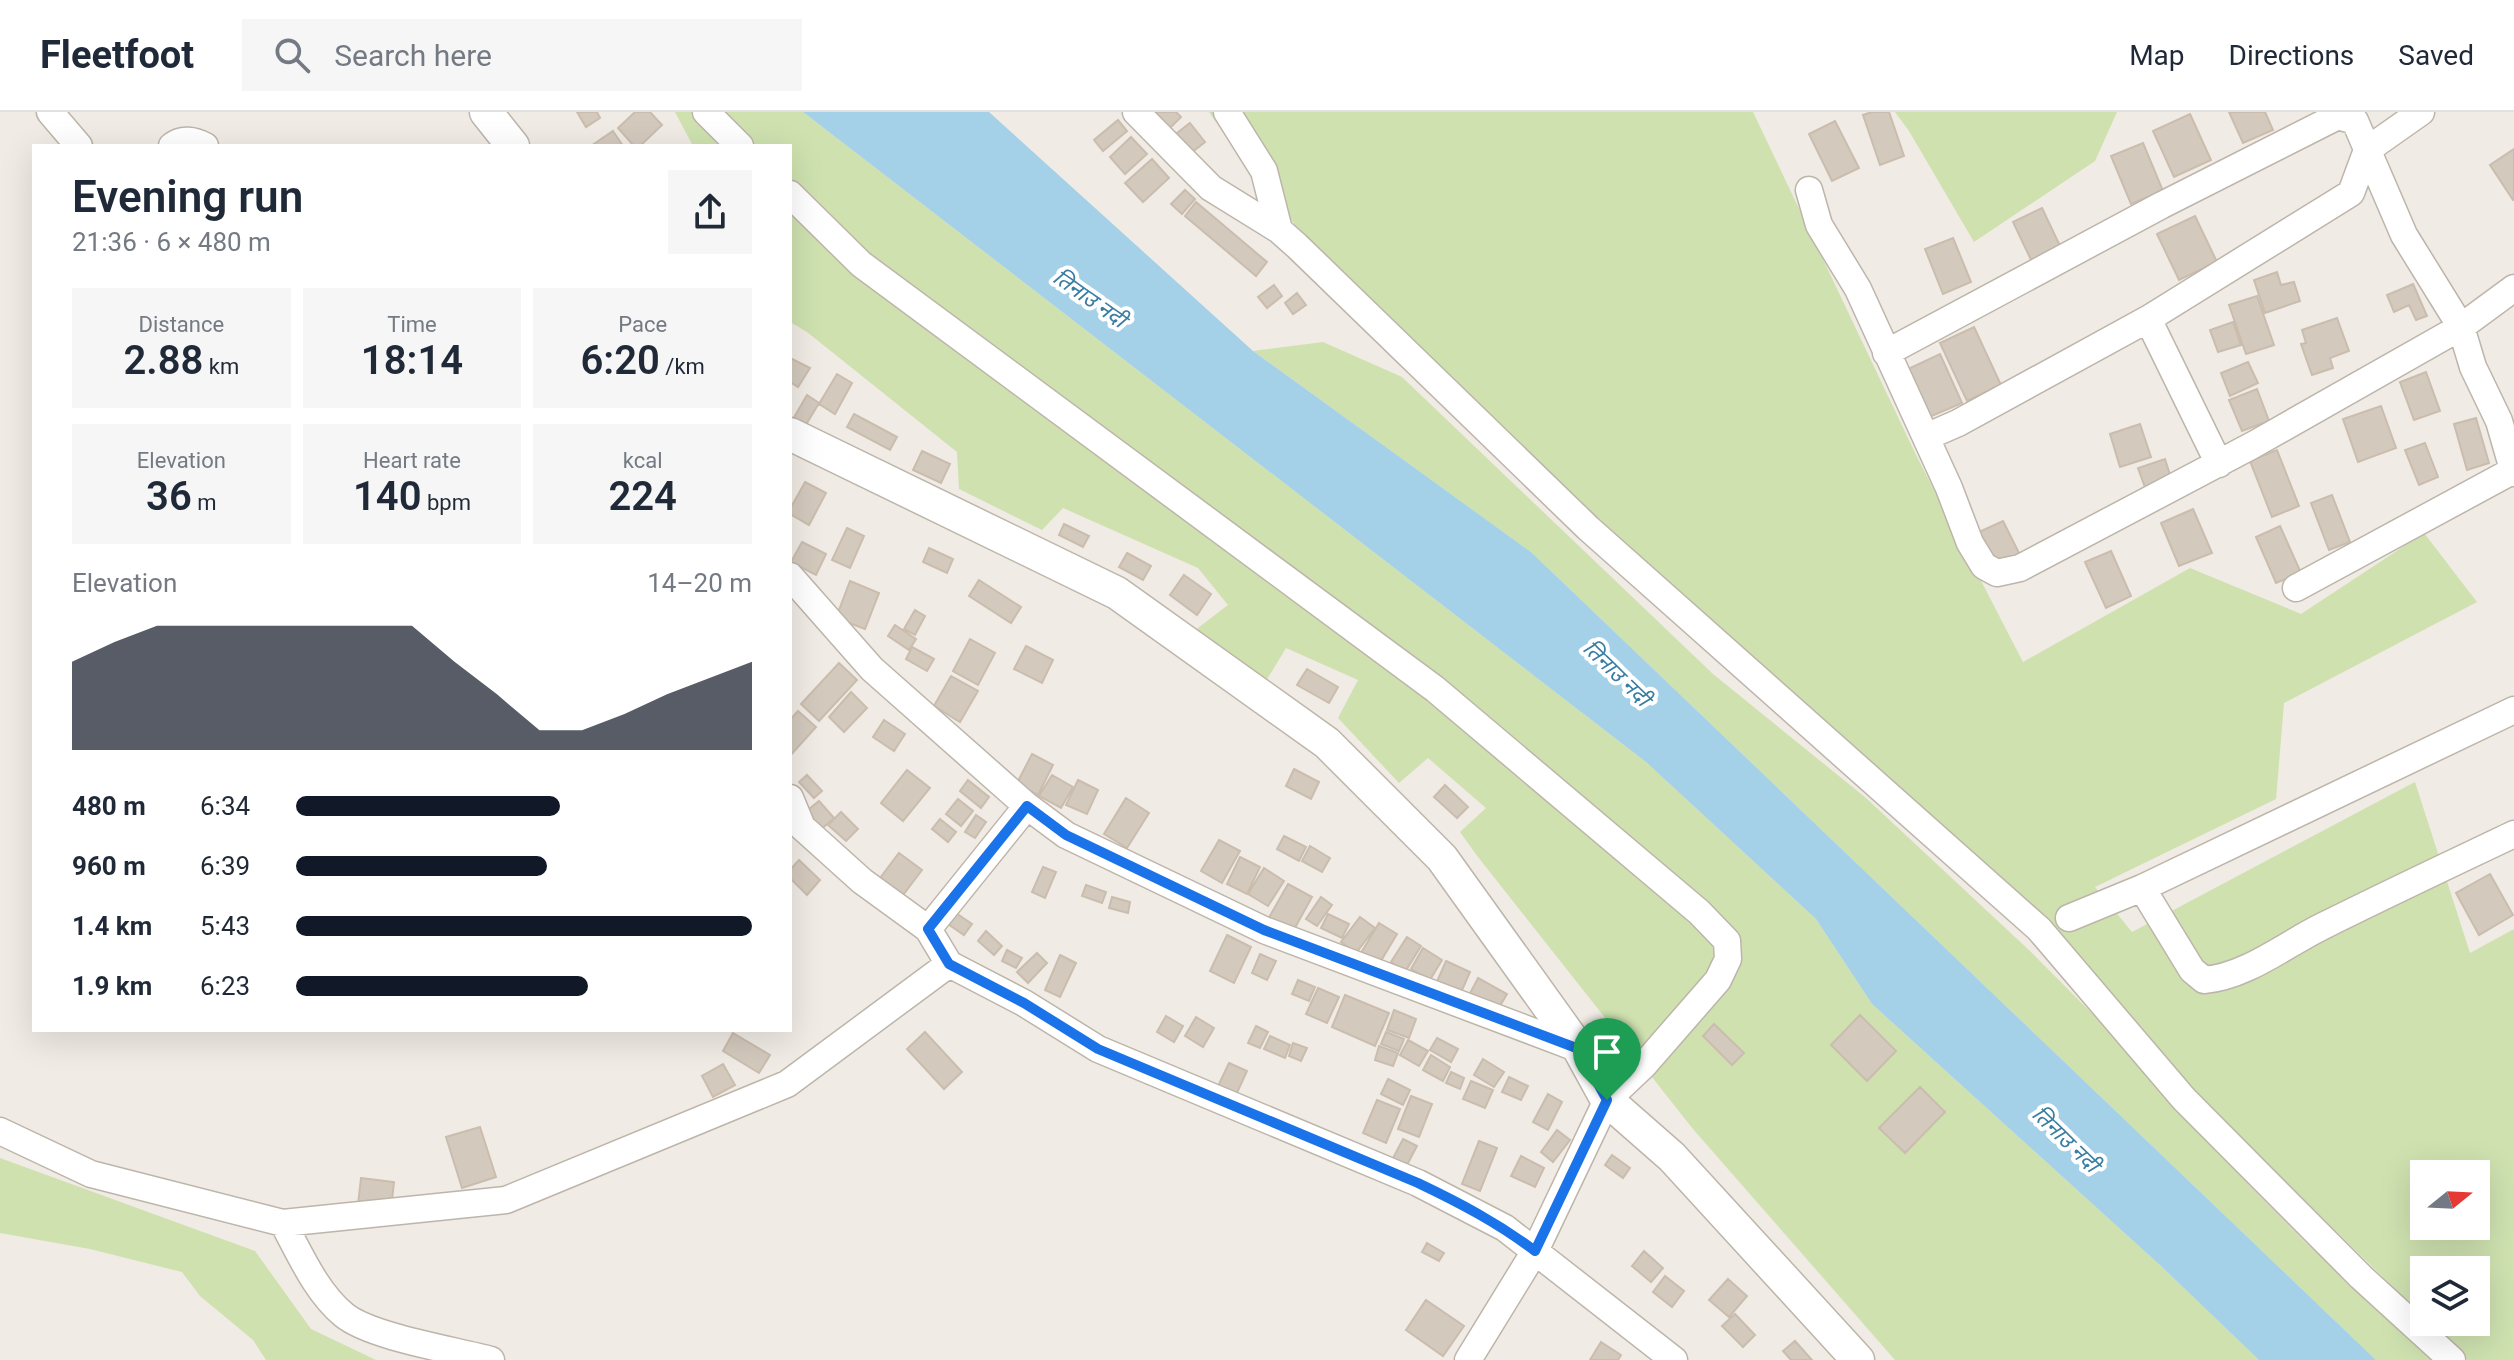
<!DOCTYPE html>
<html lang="en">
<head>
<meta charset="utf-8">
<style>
	:root { --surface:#fff; --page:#f6f6f7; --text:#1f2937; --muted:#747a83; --line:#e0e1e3; --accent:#111827 }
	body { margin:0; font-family:Roboto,"Noto Sans Devanagari",sans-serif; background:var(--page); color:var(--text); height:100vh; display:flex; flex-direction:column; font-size:30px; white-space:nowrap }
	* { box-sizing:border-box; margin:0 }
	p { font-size:26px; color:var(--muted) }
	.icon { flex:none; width:44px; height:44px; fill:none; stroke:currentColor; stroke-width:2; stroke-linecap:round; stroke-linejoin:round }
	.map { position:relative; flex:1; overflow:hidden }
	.details { position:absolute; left:32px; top:32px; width:760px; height:888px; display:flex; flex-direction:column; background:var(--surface); border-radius:0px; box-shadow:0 8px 32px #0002 }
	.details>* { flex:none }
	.needle { width:52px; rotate:72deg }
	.buttons { position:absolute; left:2410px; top:1048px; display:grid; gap:16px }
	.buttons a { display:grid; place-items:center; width:80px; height:80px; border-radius:0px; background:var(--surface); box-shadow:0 8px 32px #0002; font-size:40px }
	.pin { position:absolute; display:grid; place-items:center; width:68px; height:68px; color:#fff; margin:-82px -34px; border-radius:50% 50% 50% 0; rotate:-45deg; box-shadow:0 0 8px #0007 }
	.pin .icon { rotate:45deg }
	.round { display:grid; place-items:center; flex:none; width:84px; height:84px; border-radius:0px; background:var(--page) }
	.overview { display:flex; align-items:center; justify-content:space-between; height:136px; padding:0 40px }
	h1 { font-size:44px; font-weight:600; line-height:60px }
	.figures { display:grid; grid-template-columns:repeat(3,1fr); gap:12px; height:136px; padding:8px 40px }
	.figures div { display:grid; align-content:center; border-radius:0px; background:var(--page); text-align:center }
	.figures b { font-size:40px; font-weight:600 }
	.figures small { font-size:22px; font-weight:400 }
	.figures p { font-size:22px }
	.chart { height:224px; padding:16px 40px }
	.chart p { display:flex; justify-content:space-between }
	.chart svg { width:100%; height:144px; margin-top:8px; fill:var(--accent); opacity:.7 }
	ul { padding:0 40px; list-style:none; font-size:26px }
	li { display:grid; grid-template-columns:128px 96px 1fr; align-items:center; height:60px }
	li i { height:20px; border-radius:10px; background:var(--accent) }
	header { display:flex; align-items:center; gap:48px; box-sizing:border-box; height:112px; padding:0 40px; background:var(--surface); border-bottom:2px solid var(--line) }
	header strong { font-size:38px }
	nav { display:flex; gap:44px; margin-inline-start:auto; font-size:28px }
	.search { width:560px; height:72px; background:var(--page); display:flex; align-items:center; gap:20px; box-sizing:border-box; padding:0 28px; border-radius:0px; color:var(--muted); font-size:30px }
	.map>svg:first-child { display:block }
	.green { fill:#cee1af; fill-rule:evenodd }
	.water { fill:#a4d1e8 }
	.building { fill:#d3c9bd; stroke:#cabdae; stroke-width:2 }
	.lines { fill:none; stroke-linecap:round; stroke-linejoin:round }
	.minor-casing { stroke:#bdb5aa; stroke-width:29 }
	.tertiary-casing { stroke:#bdb5aa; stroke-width:35 }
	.minor { stroke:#fff; stroke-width:26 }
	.tertiary { stroke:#fff; stroke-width:32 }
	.route-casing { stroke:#fff; stroke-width:16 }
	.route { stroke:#1a73e8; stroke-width:10 }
	.labels { text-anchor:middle; stroke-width:8; stroke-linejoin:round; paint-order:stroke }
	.water-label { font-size:22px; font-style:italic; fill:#387da2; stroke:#fff }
</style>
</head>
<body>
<header>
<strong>Fleetfoot</strong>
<div class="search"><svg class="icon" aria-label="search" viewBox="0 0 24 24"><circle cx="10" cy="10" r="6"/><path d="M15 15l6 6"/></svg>Search here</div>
<nav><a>Map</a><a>Directions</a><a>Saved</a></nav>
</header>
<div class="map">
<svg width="2514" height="1248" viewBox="0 0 2514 1248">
	<rect width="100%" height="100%" fill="#f0ebe4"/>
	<path class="green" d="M675 0H803L1646 650 1816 807 1872 892 2162 1155 2259 1248H1895L1693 1017 1478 745 1460 720 1486 696 1428 646 1399 671 1338 606 1358 568 1286 536 1266 569 1194 519 1228 493 1198 456 1063 396 1042 418 959 377 957 340 807 220 790 210V34H693Z
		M1209 0H1753L1916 343 2023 550 2190 456 2301 502 2424 421 2477 490 2284 591 2276 687 2095 775 2132 820 2415 670 2470 841 2514 817V1248H2468L2429 1210H2476V1158H2424V1205L2204 991 2007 790 1769 587 1430 281 1246 52ZM2424 1062H2476V1114H2424Z
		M1895 0H2117L2095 49 1974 130 1909 19Z
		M1323 230 1402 265 1713 562 1866 686 2031 840 2151 961 2247 1071 2304 1129 2438 1248H2376L1531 440 1253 239Z
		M0 1046 255 1139 311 1217 376 1248H266L253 1228 200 1184 182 1160 90 1137 0 1121Z"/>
	<path class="water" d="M803 0H989L1253 239 1531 440 2376 1248H2259L2162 1155 1872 892 1816 807 1646 650Z"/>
	<path class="building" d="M577 0H597L600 6 586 15Z
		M635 0H650L662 13 640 34H634L618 16Z
		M1151 0H1176L1181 5 1165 21Z
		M1872 0H1889L1904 44 1880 53 1863 3Z
		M2229 0H2265L2273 18 2243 31Z
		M2190 2 2211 48 2174 65 2153 19Z
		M1118 8 1127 19 1103 39 1094 28Z
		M1835 9 1859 56 1832 69 1809 22Z
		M1190 11 1205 30 1187 44 1172 25Z
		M613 19 623 34H591Z
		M1131 25 1147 42 1125 62 1110 45Z
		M2143 31 2163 79 2131 92 2111 44Z
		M2514 37V87L2513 88 2490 53Z
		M1152 47 1169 66 1143 90 1125 71Z
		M1185 78 1195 87 1182 102 1171 92Z
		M1196 90 1267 150 1256 164 1185 104Z
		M2042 96 2061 136 2032 150 2013 110Z
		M2195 104 2217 150 2179 168 2157 122Z
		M1953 126 1971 170 1943 182 1925 137Z
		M2277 160 2281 173 2294 170 2300 189 2265 201 2254 168Z
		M2413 172 2427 204 2416 208 2409 193 2394 200 2387 183Z
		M1274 173 1282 184 1267 196 1258 185Z
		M1297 181 1306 193 1293 202 1285 191Z
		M2257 184 2274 233 2246 242 2229 193Z
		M2337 206 2349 239 2330 246 2333 256 2312 263 2301 232 2306 231 2302 218Z
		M2233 210 2241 233 2218 240 2210 218Z
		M1974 215 2001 273 1967 289 1940 231Z
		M1940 242 1962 291 1927 306 1906 258Z
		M790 246 810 256 798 275 790 270Z
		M2248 250 2258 271 2230 284 2221 261Z
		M2426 260 2440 299 2414 308 2400 270Z
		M837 262 852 271 835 302 819 292Z
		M2257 277 2269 309 2242 319 2229 288Z
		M807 283 819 291 804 316 792 309Z
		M2381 294 2396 336 2358 350 2343 307Z
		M854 302 897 325 890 338 847 315Z
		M2476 306 2489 351 2467 358 2454 312Z
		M2140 312 2151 345 2120 355 2110 322Z
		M2425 331 2438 365 2419 373 2405 338Z
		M2277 338 2299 394 2272 405 2250 349Z
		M922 339 950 352 941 371 913 358Z
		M2165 347 2172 369 2146 378 2138 356Z
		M805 370 826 381 809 413 790 402V397Z
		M2332 383 2350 430 2329 438 2311 391Z
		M2193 397 2212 441 2179 454 2161 411Z
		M2003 409 2021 445 1997 456 1979 420Z
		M1064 412 1089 424 1083 435 1059 423Z
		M2280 414 2301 461 2276 471 2256 425Z
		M847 416 864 424 850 456 832 448Z
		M802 430 826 442 816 463 791 450Z
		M929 436 953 447 947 461 923 450Z
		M2111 439 2131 484 2106 496 2085 450Z
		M1127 441 1151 454 1143 468 1119 455Z
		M1184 463 1211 482 1197 503 1170 483Z
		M979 468 1021 495 1011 511 969 484Z
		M850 469 879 481 865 517 836 506Z
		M915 498 925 504 915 523 904 517Z
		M895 513 916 527 909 538 888 524Z
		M970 527 995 541 978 573 953 559Z
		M1026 534 1053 548 1042 571 1014 557Z
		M912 535 934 547 927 559 906 547Z
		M839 551 857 568 819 609 801 592Z
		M1307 557 1338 575 1329 591 1297 573Z
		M951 564 978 579 960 610 934 594Z
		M851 580 867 596 844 620 829 605Z
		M798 599 816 615 790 644V608Z
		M884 608 905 622 894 639 873 625Z
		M1032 642 1053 653 1038 683 1017 671Z
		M1294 657 1319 670 1311 687 1286 674Z
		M907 658 930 676 903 709 881 691Z
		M807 663 822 679 814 686 799 670Z
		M1052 663 1073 675 1061 696 1039 684Z
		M968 668 989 685 981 696 960 679Z
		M1078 668 1098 678 1087 702 1066 693Z
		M1445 673 1468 695 1457 706 1434 685Z
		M1126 686 1149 701 1127 736 1104 722Z
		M958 687 973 699 961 714 946 702Z
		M819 689 834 706 817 721 802 703Z
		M841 700 858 717 846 729 828 713Z
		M976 703 986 710 975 726 965 720Z
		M940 707 956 720 948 730 932 717Z
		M1284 724 1306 735 1299 749 1277 737Z
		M1219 728 1240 739 1222 771 1201 759Z
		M1310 734 1330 746 1322 760 1302 749Z
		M899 741 922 758 903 783 880 766Z
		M1240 745 1260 755 1247 782 1227 772Z
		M799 748 820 768 807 783 790 766V758Z
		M1043 755 1056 760 1045 786 1032 780Z
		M1264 756 1284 769 1268 794 1248 782Z
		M2490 762 2513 803 2479 823 2456 781Z
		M1288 772 1312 785 1291 823 1267 809Z
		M1086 773 1106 780 1102 791 1082 784Z
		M1112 785 1130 790 1128 801 1109 796Z
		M1321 785 1332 793 1317 814 1306 807Z
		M956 801 972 812 964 823 948 812Z
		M1328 802 1349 812 1342 826 1321 816Z
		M1360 805 1375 816 1356 841 1341 830Z
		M1379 811 1397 822 1379 852 1361 841Z
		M986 819 1002 834 994 843 978 829Z
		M1227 823 1251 835 1234 871 1210 859Z
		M1407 825 1421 834 1405 860 1391 850Z
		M1423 836 1442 848 1430 868 1411 857Z
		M1007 838 1022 846 1016 856 1002 849Z
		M1037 841 1047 851 1028 871 1017 860Z
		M1260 842 1276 849 1267 868 1252 861Z
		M1060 843 1076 851 1060 885 1045 878Z
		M1446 849 1470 860 1459 885 1435 874Z
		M1478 866 1507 882 1495 902 1467 887Z
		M1298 868 1315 875 1309 889 1292 882Z
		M1318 876 1339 885 1327 911 1306 902Z
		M1345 883 1389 901 1375 934 1332 915Z
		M1394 898 1416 907 1409 926 1387 918Z
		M1860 903 1896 939 1867 969 1831 933Z
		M1166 904 1183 914 1174 930 1157 920Z
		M1196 905 1214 916 1203 935 1185 924Z
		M1714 912 1744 941 1732 953 1703 924Z
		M1256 914 1268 920 1260 936 1248 931Z
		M925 920 962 960 944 977 907 937Z
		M1386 920 1404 927 1399 939 1381 932Z
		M733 921 770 943 759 961 723 939Z
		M1270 924 1290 933 1285 946 1264 937Z
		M1437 926 1458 937 1451 950 1430 938Z
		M1408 928 1428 939 1419 954 1400 943Z
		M1293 931 1307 936 1301 949 1289 944Z
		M1379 934 1398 941 1393 954 1375 948Z
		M1431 943 1450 955 1443 969 1423 958Z
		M1483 947 1504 960 1494 975 1474 963Z
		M1229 951 1247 959 1236 983 1218 974Z
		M723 952 735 973 713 985 702 964Z
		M1451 960 1464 966 1460 977 1446 971Z
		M1509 965 1528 974 1521 988 1502 980Z
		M1388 967 1410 978 1403 993 1381 982Z
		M1471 969 1493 978 1485 996 1463 987Z
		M1920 975 1945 1000 1905 1041 1879 1016Z
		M1548 982 1562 990 1548 1018 1533 1010Z
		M1411 984 1432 992 1419 1025 1398 1017Z
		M1377 988 1400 997 1386 1031 1363 1021Z
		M480 1015 496 1065 462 1076 446 1025Z
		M1557 1018 1570 1028 1553 1050 1541 1040Z
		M1403 1027 1417 1034 1406 1055 1392 1048Z
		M1479 1029 1497 1036 1480 1079 1462 1072Z
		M1612 1043 1630 1056 1623 1066 1605 1053Z
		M1521 1044 1544 1056 1535 1075 1511 1064Z
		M361 1066 394 1070 391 1097 358 1093Z
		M1427 1131 1444 1141 1439 1149 1422 1140Z
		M1644 1139 1663 1156 1651 1170 1632 1154Z
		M1665 1164 1684 1179 1672 1195 1653 1180Z
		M1728 1167 1747 1184 1729 1205 1709 1188Z
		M1426 1188 1464 1214 1443 1244 1406 1218Z
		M1735 1202 1755 1223 1743 1235 1722 1214Z
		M1795 1229 1812 1248H1791L1783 1239Z
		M1601 1230 1621 1243 1618 1248H1590Z"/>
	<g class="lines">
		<g class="minor-casing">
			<path id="minor" d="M50 0 79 34
				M706 0 740 34
				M1136 0 1211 76 1279 118 1297 134 1588 416 2039 817 2184 987 2361 1165 2452 1248
				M1227 0 1264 59 1279 118
				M172 34C182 26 194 28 205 34
				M1809 78 1819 113 1858 177 1949 376 1970 431 1984 454 1997 461 2020 456 2253 333 2461 215 2514 176
				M790 82 861 152 1435 577 1699 800 1727 829 1728 847 1718 868 1644 953 1607 988 1535 1139 1468 1248
				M2148 207 2219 352
				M1886 241 2162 93 2338 4 2355 9 2404 123 2461 215 2473 255 2499 309 2514 361
				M1926 325 1958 311 2148 207 2351 81 2367 38 2421 0
				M790 464 872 557 1027 694 1066 723 1264 818 1579 937
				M2296 476 2514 358
				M790 686 802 715 862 769 928 817 949 852 1024 891 1098 937 1418 1071 1505 1116 1674 1248
				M2142 776 2514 598
				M2069 806 2142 776 2192 858 2204 868C2245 865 2285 833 2321 815 2385 783 2449 753 2514 722
				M928 817 1027 694
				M0 1019 91 1062 283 1111 506 1088 787 972 949 852
				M283 1111C300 1142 316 1180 344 1203 371 1225 454 1238 491 1248"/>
		</g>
		<g class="tertiary-casing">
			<path id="tertiary" d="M486 0 513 34
				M790 322 1117 481 1327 631 1442 746 1579 937 1607 988 1672 1045 1858 1248"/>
		</g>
		<use href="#minor" class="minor"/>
		<use href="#tertiary" class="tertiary"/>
	</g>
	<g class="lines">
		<g class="route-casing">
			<path id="route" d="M1027 694 1066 723 1264 818 1579 937 1607 988 1535 1139C1498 1111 1460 1091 1418 1071L1098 937 1024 891 949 852 928 817Z"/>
		</g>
		<use href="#route" class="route"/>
	</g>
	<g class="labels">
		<g class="water-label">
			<text transform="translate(1090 186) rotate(35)" y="8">तिनाउ नदी</text>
			<text transform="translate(1617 561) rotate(44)" y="8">तिनाउ नदी</text>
			<text transform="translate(2066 1027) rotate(44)" y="8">तिनाउ नदी</text>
		</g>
	</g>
</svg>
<div class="buttons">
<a><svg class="needle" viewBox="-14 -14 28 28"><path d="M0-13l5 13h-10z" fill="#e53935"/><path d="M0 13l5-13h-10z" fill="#747a83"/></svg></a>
<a><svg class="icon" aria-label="layers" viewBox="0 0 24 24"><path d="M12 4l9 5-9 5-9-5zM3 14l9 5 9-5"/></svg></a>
</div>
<div class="pin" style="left:1607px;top:988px;background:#1e9e55"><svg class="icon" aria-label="arrive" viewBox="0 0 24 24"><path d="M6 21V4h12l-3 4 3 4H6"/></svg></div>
<section class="details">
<div class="overview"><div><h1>Evening run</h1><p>21:36 · 6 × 480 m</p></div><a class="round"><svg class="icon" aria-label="share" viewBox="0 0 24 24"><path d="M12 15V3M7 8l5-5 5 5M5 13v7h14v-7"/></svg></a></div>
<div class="figures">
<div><p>Distance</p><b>2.88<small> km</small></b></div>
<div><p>Time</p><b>18:14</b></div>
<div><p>Pace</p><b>6:20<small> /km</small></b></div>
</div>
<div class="figures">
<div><p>Elevation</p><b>36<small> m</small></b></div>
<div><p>Heart rate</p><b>140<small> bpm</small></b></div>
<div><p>kcal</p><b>224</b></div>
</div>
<div class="chart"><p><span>Elevation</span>14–20 m</p>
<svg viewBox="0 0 160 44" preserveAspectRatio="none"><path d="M0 44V17L10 11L20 6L30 6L40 6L50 6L60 6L70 6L80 6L90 17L100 27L110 38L120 38L130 33L140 27L150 22L160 17V44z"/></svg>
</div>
<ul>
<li><b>480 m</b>6:34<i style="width:58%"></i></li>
<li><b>960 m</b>6:39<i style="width:55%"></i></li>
<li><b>1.4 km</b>5:43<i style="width:100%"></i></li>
<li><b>1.9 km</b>6:23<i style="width:64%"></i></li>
</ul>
</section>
</div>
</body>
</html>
